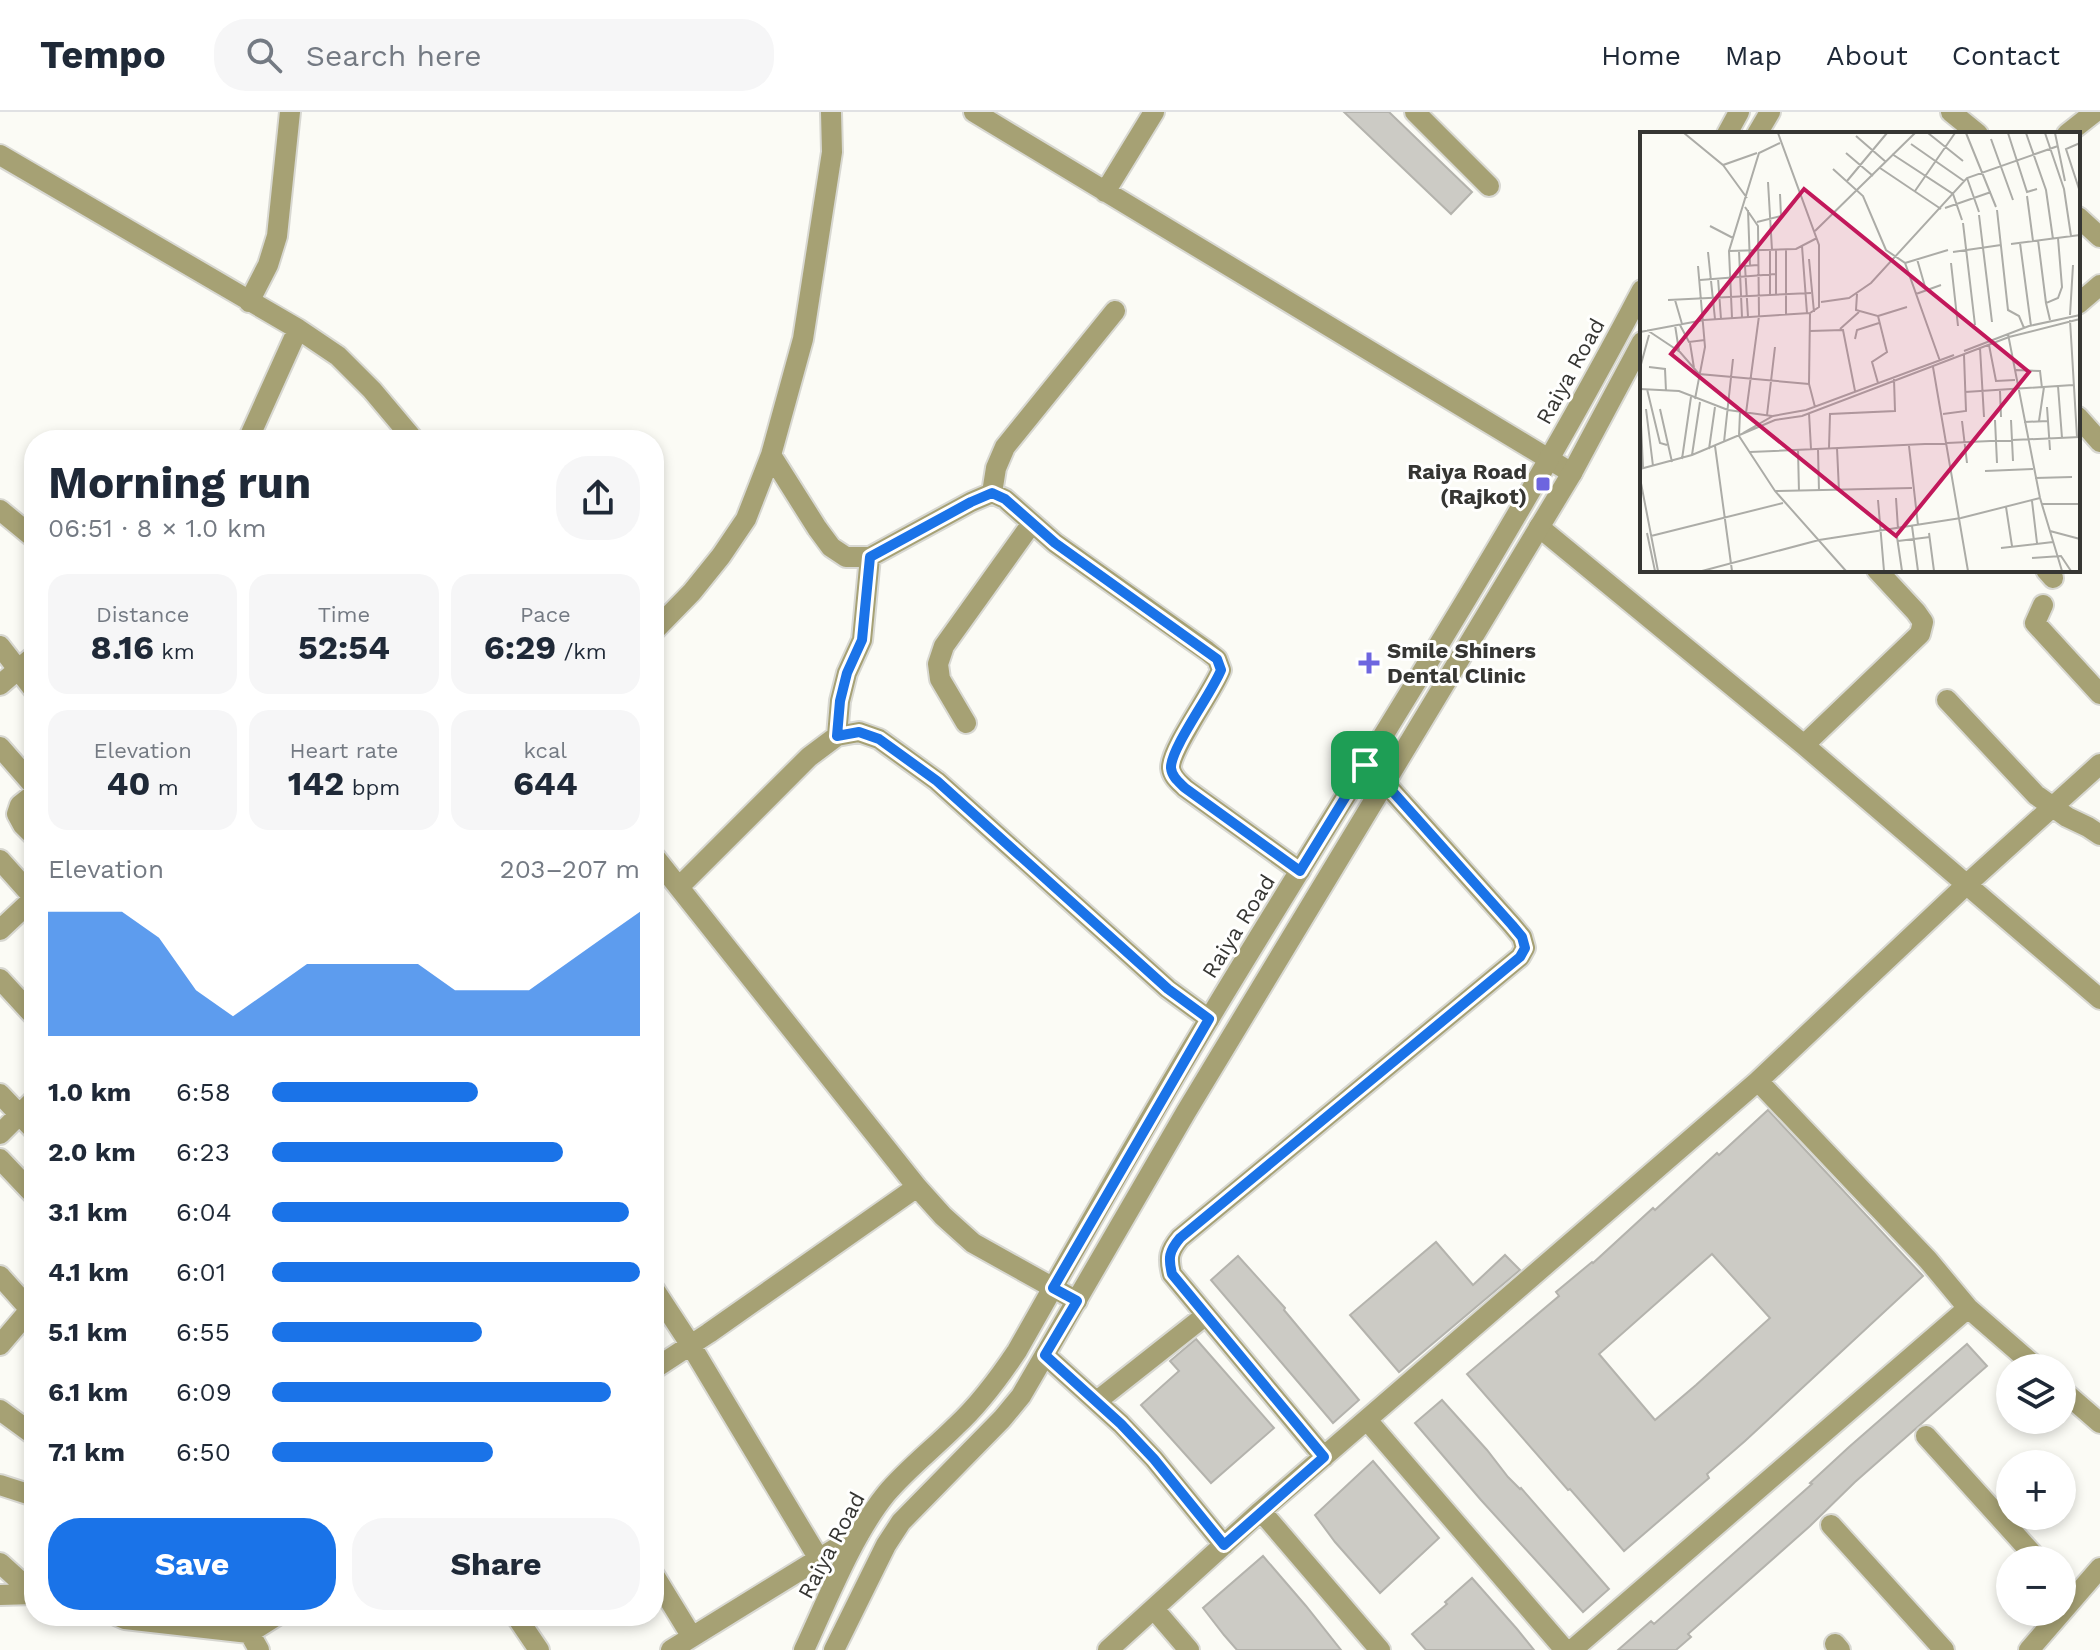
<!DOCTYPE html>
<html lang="en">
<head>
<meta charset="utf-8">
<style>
	:root { --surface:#fff; --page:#f6f6f7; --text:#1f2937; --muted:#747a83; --line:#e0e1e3; --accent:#1a73e8 }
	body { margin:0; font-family:"Work Sans",sans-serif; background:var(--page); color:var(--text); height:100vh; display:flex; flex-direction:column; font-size:30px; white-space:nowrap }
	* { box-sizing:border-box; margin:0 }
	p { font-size:26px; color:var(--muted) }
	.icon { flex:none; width:44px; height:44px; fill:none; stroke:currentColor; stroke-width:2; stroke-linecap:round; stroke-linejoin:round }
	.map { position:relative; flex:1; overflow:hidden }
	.details { position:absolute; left:24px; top:318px; width:640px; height:1196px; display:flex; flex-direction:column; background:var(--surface); border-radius:32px; box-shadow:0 4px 12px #0003 }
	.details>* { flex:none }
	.buttons { position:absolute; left:1996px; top:1242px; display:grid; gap:16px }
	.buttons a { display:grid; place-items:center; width:80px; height:80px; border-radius:50%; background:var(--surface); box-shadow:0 4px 12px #0003; font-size:40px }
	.pin { position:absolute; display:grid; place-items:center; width:68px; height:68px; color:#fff; margin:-34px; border-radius:16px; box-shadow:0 4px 12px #0006 }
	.round { display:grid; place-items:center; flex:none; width:84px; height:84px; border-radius:32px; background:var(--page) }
	.summary { display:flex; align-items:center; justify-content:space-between; height:136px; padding:0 24px }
	h1 { font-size:44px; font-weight:700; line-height:60px }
	.metrics { display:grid; grid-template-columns:repeat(3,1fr); gap:12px; height:136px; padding:8px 24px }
	.metrics div { display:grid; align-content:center; border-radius:20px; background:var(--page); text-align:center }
	.metrics b { font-size:34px; font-weight:700 }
	.metrics small { font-size:22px; font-weight:400 }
	.metrics p { font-size:22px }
	.chart { height:224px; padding:16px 24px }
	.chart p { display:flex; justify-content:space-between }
	.chart svg { width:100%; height:144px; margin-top:8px; fill:var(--accent); opacity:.7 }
	.primary-button { display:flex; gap:16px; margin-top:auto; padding:16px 24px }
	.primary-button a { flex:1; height:92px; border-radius:32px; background:var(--accent); color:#fff; font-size:32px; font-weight:700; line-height:92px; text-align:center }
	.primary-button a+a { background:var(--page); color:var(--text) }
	ul { padding:0 24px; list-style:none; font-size:26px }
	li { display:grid; grid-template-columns:128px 96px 1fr; align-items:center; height:60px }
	li i { height:20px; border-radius:10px; background:var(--accent) }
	header { display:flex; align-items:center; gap:48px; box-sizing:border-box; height:112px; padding:0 40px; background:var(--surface); border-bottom:2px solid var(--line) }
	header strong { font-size:38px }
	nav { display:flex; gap:44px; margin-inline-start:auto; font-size:28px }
	.search { width:560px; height:72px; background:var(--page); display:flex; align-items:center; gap:20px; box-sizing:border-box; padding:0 28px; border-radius:32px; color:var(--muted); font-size:30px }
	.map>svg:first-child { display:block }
	.building { fill:#cccbc5; stroke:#b4b3ad; stroke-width:2; fill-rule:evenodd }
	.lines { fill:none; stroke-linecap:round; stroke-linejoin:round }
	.minor-casing { stroke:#d8d8d2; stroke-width:24 }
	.tertiary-casing { stroke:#d8d8d2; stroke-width:24 }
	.minor { stroke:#a6a174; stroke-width:20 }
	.tertiary { stroke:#a6a174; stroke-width:20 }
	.route-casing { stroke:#fff; stroke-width:16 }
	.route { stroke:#1a73e8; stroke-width:10 }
	.poi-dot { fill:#6d65df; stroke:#fffffe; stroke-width:3 }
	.labels { text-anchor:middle; stroke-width:6; stroke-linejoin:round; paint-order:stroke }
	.street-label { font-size:22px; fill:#363633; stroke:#fffffe }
	.poi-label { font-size:22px; font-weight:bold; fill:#363633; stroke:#fffffe; text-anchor:end }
	.inset-road { fill:none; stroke:#acaca7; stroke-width:2 }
	.view { fill:#c2185b; fill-opacity:0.15; stroke:#c2185b; stroke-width:4 }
	.inset-edge { fill:none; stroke:#363633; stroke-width:4 }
</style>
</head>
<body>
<header>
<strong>Tempo</strong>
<div class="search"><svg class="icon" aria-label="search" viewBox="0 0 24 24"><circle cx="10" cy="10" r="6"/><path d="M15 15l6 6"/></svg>Search here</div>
<nav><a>Home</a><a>Map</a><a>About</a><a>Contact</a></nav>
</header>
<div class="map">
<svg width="2100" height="1538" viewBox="0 0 2100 1538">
	<rect width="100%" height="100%" fill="#fbfbf5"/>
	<path class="building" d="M1344 0H1389L1472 80 1451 102Z
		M1768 998 1923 1164 1745 1329 1707 1362 1709 1366 1624 1439 1570 1377 1568 1378 1467 1262 1559 1184 1556 1180 1592 1150 1593 1151 1653 1096 1655 1098 1717 1041 1719 1043ZM1712 1142 1770 1206 1696 1273 1655 1308 1599 1242Z
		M1436 1130 1473 1173 1505 1143 1520 1158 1399 1260 1350 1203Z
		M1238 1144 1285 1196 1284 1198 1359 1288 1333 1311 1211 1168Z
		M1196 1227 1274 1316 1211 1371 1141 1293 1179 1259 1170 1249Z
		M1967 1232 1987 1254 1855 1370 1810 1414 1688 1522 1691 1525 1676 1538H1618L1651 1509 1654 1512 1812 1372 1810 1371 1849 1335Z
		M1442 1288 1487 1338 1508 1365 1520 1377 1521 1376 1609 1477 1583 1500 1481 1388 1415 1311Z
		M1373 1349 1439 1426 1380 1481 1335 1430 1315 1403Z
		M1263 1444 1306 1494 1341 1538H1237L1224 1523 1203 1496Z
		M1472 1466 1517 1517 1534 1538H1426L1412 1522 1447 1492 1445 1490Z"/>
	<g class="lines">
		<g class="minor-casing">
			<path id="minor" d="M974 0 1572 361
				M1415 0 1489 74
				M2067 22 2095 0
				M0 43 298 217 338 244 372 278 414 328
				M1105 80 1154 0
				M249 190 268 153 277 124 290 0
				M2078 192 2100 173
				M2078 305 2100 330
				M248 328 298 217
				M771 343 817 416 831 435 846 445H870L971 390 992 381 1005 387 1055 431 1207 539 1217 547 1221 558C1212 581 1170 637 1171 656 1172 665 1179 670 1185 676L1300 759
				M992 381 996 356 1005 335 1115 199
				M0 398 34 426
				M1539 415 1804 633 2100 887
				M2046 458 2053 466
				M2043 493 2035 511 2100 582
				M654 519 692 480 721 444 746 407 771 343 803 227 832 40 831 0
				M0 534 34 578
				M0 573 34 544
				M1947 588 2036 683 2067 705 2088 715 2100 723
				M966 611 940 567 938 552 944 534 1032 411
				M837 624 840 589 847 561 862 528 870 445
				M1804 633 1920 522 1923 510 1916 500 1877 458
				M0 635 34 674
				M34 682 20 693 17 702 23 713 34 724
				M654 744 917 1075 943 1104 973 1131 1077 1189
				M0 748 34 786
				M679 775 809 645 837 624 859 620 879 627 937 669 1168 877 1209 907
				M0 818 34 786
				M0 867 34 904
				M1758 969 1928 1148 1968 1196 2037 1256
				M0 982 34 1018
				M0 1022 34 988
				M0 1047 34 1083
				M0 1164 34 1202
				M654 1177 690 1232 819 1447
				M0 1233 34 1193
				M1045 1243 1121 1312 1154 1347 1224 1433
				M654 1257 709 1221 917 1075
				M2062 1278 2100 1311
				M1097 1289 1206 1203
				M0 1298 34 1323
				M1367 1308 1565 1538
				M1926 1324 2038 1448
				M1324 1345 1172 1162C1168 1146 1169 1139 1180 1126L1520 845 1525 836 1522 825 1512 813 1385 671 1365 653
				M0 1373 34 1384
				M1261 1399 1380 1538
				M1831 1413 1944 1538
				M0 1451 22 1471 31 1482
				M654 1463 692 1525
				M0 1483 34 1482
				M1154 1497 1189 1538
				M118 1504 125 1507 249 1521 276 1504
				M240 1504 259 1538
				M516 1504 539 1538
				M1835 1532 1840 1538
				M671 1538 859 1422
				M1108 1538 1261 1399 1758 969 1966 773 2100 652
				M1572 1538 1968 1196
				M2029 1538 2100 1456"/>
		</g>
		<g class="tertiary-casing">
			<path id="tertiary" d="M1951 0 1978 22
				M1727 22 1739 0
				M1757 22 1770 0
				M2078 105 2100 125
				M804 1538C827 1489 852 1424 886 1382 907 1357 933 1337 956 1314 980 1292 999 1266 1017 1239 1080 1128 1143 1016 1209 907 1355 665 1511 428 1642 178
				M834 1538 886 1433 901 1410 1002 1307 1021 1284 1186 1000 1572 361 1642 230"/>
		</g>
		<use href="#minor" class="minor"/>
		<use href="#tertiary" class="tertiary"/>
	</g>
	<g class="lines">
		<g class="route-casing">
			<path id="route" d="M992 381 1005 387 1055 431 1217 547 1221 558C1212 581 1170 637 1171 656 1172 665 1179 670 1185 676L1300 759 1365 653 1385 671 1512 813 1522 825 1525 836 1520 845 1180 1126C1169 1139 1168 1146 1172 1162L1324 1345 1224 1433 1154 1347 1121 1312 1045 1243 1077 1189 1053 1176 1209 907 1168 877 937 669 879 627 859 620 837 624 840 589 847 561 862 528 870 445 971 390Z"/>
		</g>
		<use href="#route" class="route"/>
	</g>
	<g class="poi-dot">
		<rect x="1535" y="364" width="16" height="16" rx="4"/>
		<path d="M1365 539h8v8h8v8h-8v8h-8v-8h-8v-8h8z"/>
	</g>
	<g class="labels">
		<g class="street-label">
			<text transform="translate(1570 259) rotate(-61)" y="8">Raiya Road</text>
			<text transform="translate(1238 814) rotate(-58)" y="8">Raiya Road</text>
			<text transform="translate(831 1433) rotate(-62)" y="8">Raiya Road</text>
		</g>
		<g class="poi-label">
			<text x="1527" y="367">Raiya Road<tspan x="1527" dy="25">(Rajkot)</tspan></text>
			<text x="1387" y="546" text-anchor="start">Smile Shiners<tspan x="1387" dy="25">Dental Clinic</tspan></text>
		</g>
	</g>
	<g transform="translate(1640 20)">
		<rect width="440" height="440" fill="#fbfbf5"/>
		<path class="inset-road" d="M44 1 83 33 117 21M288 1 323 29M326 1 356 75M368 1 387 60 397 57M386 1 406 58 413 107M405 1 424 57 431 104M415 1 425 49M216 4 246 30M351 7 373 68M440 11 426 17 440 60M271 12 324 49M206 21 233 44M252 22 313 62 322 88M83 33 107 66M240 36 301 77M193 37 223 64 246 118 265 131 300 229M327 46 339 80M207 49 247 1M128 50 132 118M275 59 315 1M387 64 393 109M105 75 118 94 119 184 106 281M305 76 351 60M108 78 110 133M357 78 368 178 379 184 384 196M339 83 352 190M117 90 141 84 140 62M323 91 335 193M70 94 93 106M175 99 275 1M398 108 406 171M380 111 391 194M371 112 440 103M162 114 167 181M130 118V162M136 118V162M89 119 156 117 177 106M99 119 102 185M68 120 75 187M313 120 361 113M169 127 174 180M277 127 286 158M265 131 308 118M311 131 318 194M78 146 81 187M60 148 136 142M217 162 216 178 238 184 247 220 232 230 238 251M276 162 301 153M28 168 171 161M35 168 42 192M181 170 209 166 231 151 327 46 418 14M170 181 169 252 175 275M146 182V117M430 183 433 133M238 184 267 175M108 185 105 134 118 133M92 186 89 119 119 21 140 11M410 188 406 171 418 166 422 155 418 106M430 188 437 305M35 193 39 219M40 193 49 210 65 208M200 197 219 180M7 198 40 220 59 242 169 252M170 199 203 198 215 259M0 200 64 188 170 181 179 175V113L138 1M368 202 400 366 422 439M215 207 217 198 239 191M50 211 54 236M349 213 356 249 375 248M340 216 344 285M324 219 389 194 440 183M9 235 25 237 26 259M293 235 328 439M0 236 9 203M376 238 400 239 402 256M418 254 422 306M0 257 39 259 88 278 132 284M7 257 20 311 27 313M360 259 361 285M325 260 433 253M55 267 65 215 58 134M0 271 3 336M407 275 410 318M6 277 13 334M20 277 32 330M100 280 99 304 135 359 206 439M169 281 171 317M303 282 326 279 324 223M127 283 135 215M355 288 357 331M371 288 373 329M322 289 327 331M399 289 404 255M384 290 408 289M103 301 133 284 166 278 314 223M84 310 93 227M75 314 92 439M269 314 278 393M189 316 190 282 255 279 254 247M197 316 199 359M69 317 75 275M178 317 179 359M158 318 159 360M110 320 440 305M52 323 60 270M42 327 51 265M0 337 52 323 135 288 162 284 369 205 440 187M345 339 393 337M0 346 18 439M395 346 432 345M135 359 272 356M256 366 258 397M238 368 244 439M392 369 397 411M401 372H440M366 375 372 414M272 394 278 439M410 399 440 407M7 401 15 439M289 401 294 439M11 404 143 371M257 405 262 439M258 409 290 405M361 416 413 410M392 426 421 424 431 439M62 439 179 408 321 386 400 366"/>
		<path class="view" d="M164 57 389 240 256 404 31 222Z"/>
		<rect width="440" height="440" class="inset-edge"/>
	</g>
</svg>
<div class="buttons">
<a><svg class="icon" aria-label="layers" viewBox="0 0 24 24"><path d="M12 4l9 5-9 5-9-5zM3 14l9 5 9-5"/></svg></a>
<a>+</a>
<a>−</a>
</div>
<div class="pin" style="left:1365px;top:653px;background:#1e9e55"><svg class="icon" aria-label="arrive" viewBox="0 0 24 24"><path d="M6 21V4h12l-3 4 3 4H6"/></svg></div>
<section class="details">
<div class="summary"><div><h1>Morning run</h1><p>06:51 · 8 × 1.0 km</p></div><a class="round"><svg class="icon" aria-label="share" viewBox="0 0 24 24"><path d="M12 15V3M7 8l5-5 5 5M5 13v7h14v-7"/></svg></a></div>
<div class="metrics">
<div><p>Distance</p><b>8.16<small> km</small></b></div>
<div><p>Time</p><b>52:54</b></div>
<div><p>Pace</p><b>6:29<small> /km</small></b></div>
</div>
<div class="metrics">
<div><p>Elevation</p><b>40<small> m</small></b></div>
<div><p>Heart rate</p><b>142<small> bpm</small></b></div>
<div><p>kcal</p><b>644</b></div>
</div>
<div class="chart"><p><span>Elevation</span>203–207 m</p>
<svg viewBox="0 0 160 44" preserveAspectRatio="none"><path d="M0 44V6L10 6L20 6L30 14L40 30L50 38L60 30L70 22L80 22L90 22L100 22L110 30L120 30L130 30L140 22L150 14L160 6V44z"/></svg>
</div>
<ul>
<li><b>1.0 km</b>6:58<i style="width:56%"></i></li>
<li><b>2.0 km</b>6:23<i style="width:79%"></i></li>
<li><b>3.1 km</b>6:04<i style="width:97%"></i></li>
<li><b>4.1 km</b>6:01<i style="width:100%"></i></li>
<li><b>5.1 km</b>6:55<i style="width:57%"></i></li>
<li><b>6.1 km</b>6:09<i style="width:92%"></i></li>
<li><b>7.1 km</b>6:50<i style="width:60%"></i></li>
</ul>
<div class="primary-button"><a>Save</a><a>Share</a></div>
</section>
</div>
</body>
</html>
